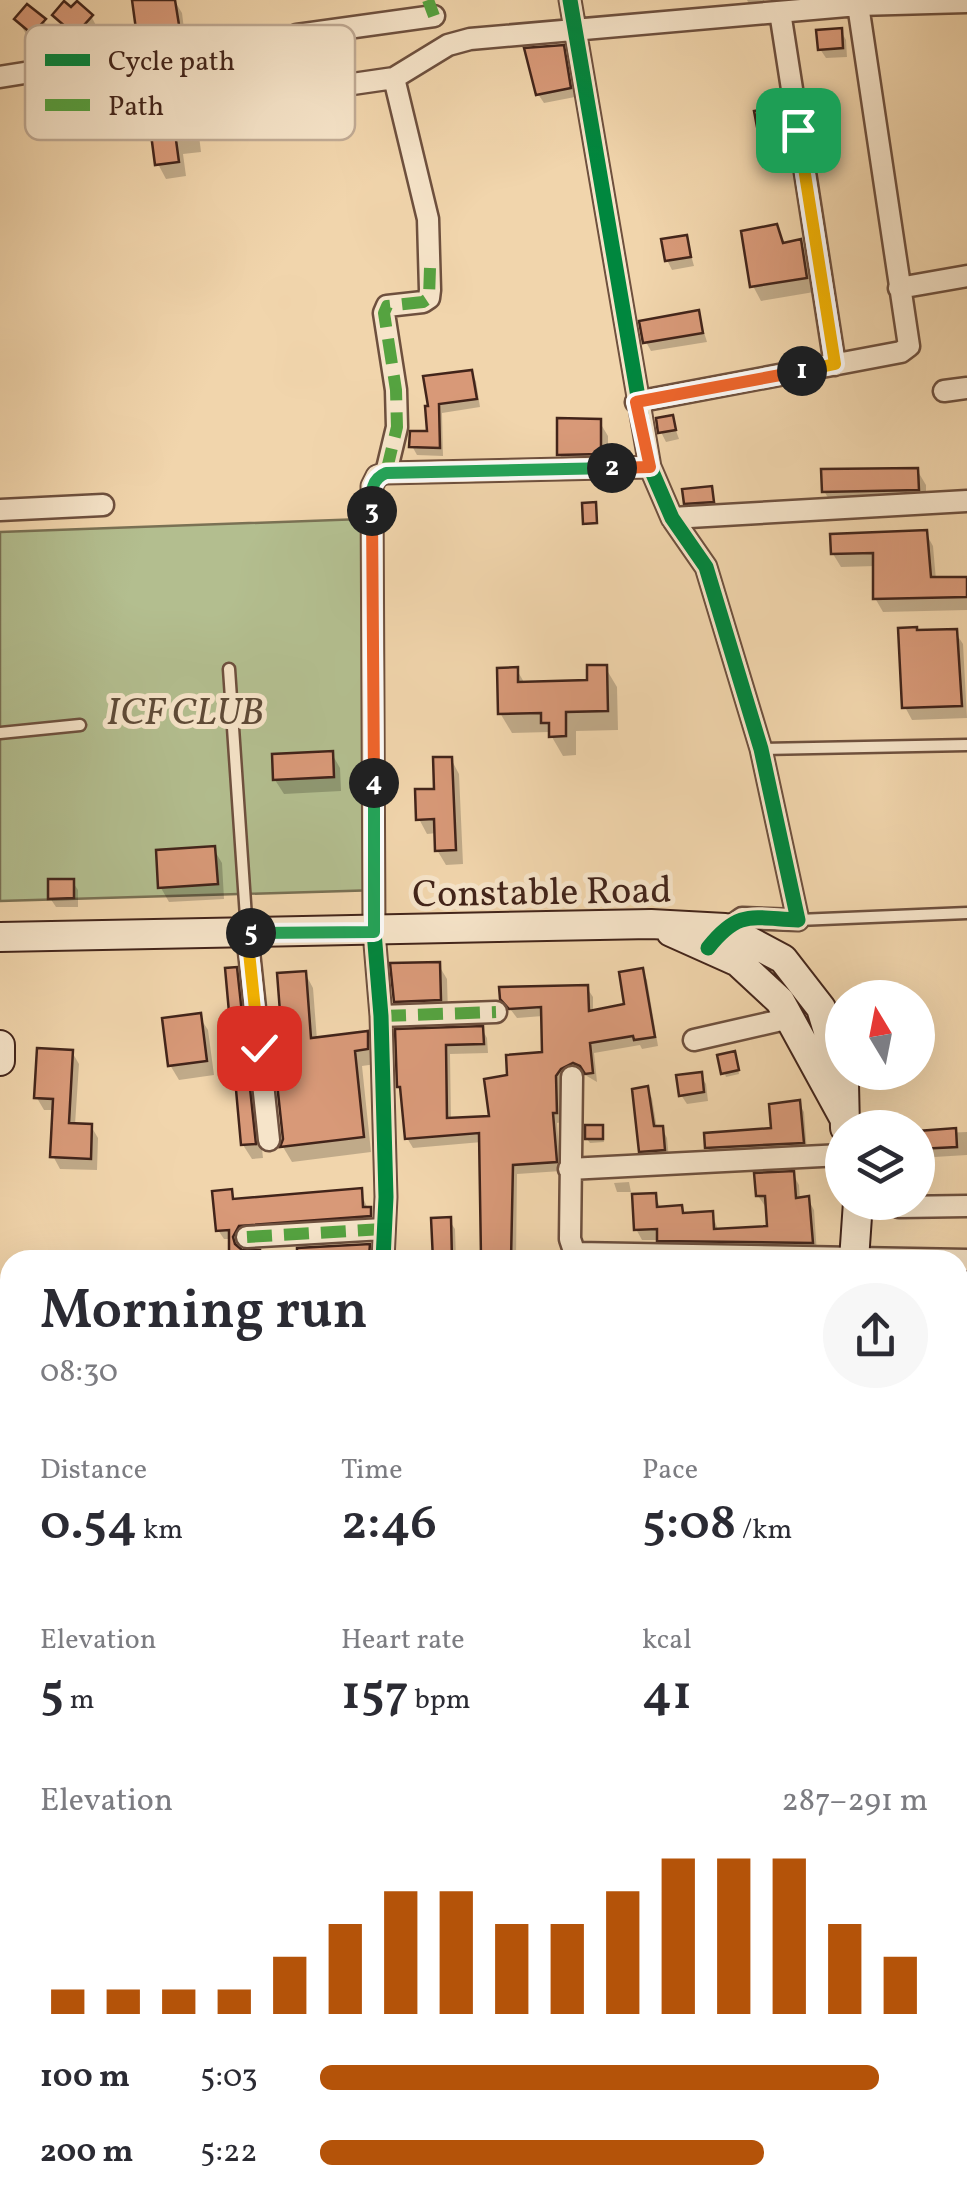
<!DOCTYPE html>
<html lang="en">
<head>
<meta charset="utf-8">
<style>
	:root { --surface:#fff; --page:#f7f7f7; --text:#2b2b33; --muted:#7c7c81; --accent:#b45309 }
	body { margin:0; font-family:Vollkorn,serif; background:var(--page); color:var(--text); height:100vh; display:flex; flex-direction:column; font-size:38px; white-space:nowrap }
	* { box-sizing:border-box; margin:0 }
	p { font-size:32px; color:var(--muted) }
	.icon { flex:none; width:55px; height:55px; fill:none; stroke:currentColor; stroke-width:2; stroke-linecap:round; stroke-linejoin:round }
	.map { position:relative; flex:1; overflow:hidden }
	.side { position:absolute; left:0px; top:1250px; width:968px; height:960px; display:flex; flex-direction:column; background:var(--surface); border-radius:30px 30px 0 0; box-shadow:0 10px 40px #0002 }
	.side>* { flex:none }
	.needle { width:65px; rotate:350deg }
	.controls { position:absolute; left:825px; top:980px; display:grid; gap:20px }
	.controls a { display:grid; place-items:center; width:110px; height:110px; border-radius:50%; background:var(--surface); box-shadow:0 10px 40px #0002; font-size:50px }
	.pin { position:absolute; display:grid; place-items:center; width:85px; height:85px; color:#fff; margin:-42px; border-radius:20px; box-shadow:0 5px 15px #0006 }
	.km { position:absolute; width:50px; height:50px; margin:-25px; border-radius:50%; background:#222; color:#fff; font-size:28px; line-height:50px; text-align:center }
	.round { display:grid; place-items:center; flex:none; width:105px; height:105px; border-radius:52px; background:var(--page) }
	.summary { display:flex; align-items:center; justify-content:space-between; height:170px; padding:0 40px }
	h1 { font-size:55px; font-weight:600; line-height:75px }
	.stats { display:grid; grid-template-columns:repeat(3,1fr); gap:15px; height:170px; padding:10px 40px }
	.stats div { display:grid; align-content:center }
	.stats b { font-size:50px; font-weight:600 }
	.stats small { font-size:28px; font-weight:400 }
	.stats p { font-size:28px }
	.chart { height:280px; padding:20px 40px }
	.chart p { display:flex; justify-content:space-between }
	.chart svg { width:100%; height:180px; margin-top:10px; stroke:var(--accent); stroke-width:6 }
	ul { padding:0 40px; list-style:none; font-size:32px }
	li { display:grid; grid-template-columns:160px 120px 1fr; align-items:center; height:75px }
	li i { height:25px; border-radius:12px; background:var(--accent) }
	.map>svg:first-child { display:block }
	.green { fill:#b3be8f; stroke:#7a7154; stroke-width:2.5 }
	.shadow { fill:#0003 }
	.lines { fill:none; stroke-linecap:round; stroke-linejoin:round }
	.stream { stroke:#777d6d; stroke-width:5 }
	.building { fill:#d89978; stroke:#42241a; stroke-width:2.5 }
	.lane-casing { stroke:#6e503e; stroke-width:15 }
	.street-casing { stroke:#6e503e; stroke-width:25 }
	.secondary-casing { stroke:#42241a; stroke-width:32 }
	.lane { stroke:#f6e4c9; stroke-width:10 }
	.street { stroke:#f6e4c9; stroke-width:20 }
	.secondary { stroke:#f6e4c9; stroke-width:28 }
	.quiet { stroke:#55a340; stroke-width:12; stroke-dasharray:25 12; stroke-linecap:butt }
	.cycleway-casing { stroke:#f6e4c9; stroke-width:21 }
	.cycleway { stroke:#00873e; stroke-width:15 }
	.split-1-casing { stroke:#fff; stroke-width:20 }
	.split-2-casing { stroke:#fff; stroke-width:20 }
	.split-3-casing { stroke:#fff; stroke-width:20 }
	.split-4-casing { stroke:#fff; stroke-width:20 }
	.split-5-casing { stroke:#fff; stroke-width:20 }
	.split-6-casing { stroke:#fff; stroke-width:20 }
	.split-1 { stroke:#f5b400; stroke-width:12 }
	.split-2 { stroke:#f0652b; stroke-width:12 }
	.split-3 { stroke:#22a559; stroke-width:12 }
	.split-4 { stroke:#f0652b; stroke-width:12 }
	.split-5 { stroke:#22a559; stroke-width:12 }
	.split-6 { stroke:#f5b400; stroke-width:12 }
	.labels { text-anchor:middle; stroke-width:10; stroke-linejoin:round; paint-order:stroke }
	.park-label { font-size:38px; font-style:italic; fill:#5e4a37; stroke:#f6e4c9 }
	.street-label { font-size:38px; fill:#42241a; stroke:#f6e4c9 }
	.key { fill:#f6e4c9; stroke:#c0aa94; stroke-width:2.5 }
	.key-label { font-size:28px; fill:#42241a }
</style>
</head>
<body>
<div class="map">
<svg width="967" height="2210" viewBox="0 0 967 2210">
	<rect width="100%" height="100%" fill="#f1d5ac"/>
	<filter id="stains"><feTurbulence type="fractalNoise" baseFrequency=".002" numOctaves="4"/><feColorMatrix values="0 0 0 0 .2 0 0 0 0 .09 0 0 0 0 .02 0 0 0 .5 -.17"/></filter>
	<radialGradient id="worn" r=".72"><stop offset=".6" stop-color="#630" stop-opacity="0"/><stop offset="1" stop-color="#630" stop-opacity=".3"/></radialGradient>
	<path class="green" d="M362 519 379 890 0 901V532Z"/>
	<path class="shadow" d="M135 0H174L182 13 186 45 168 48 171 70 151 73 143 58Z
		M747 0H764L765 3 750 6Z
		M55 15 91 16 99 31 84 48 64 30Z
		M17 19 44 21 52 35 42 47 26 34Z
		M841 31 846 40 847 57 826 58 820 49Z
		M562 47 568 57 575 97 544 103 538 94Z
		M167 88 176 106 188 104 197 119 201 152 183 154 186 176 166 179 158 164Z
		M780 109 788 137 765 141 760 132Z
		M776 226 786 245 800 242 809 256 814 292 761 301 753 286Z
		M686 237 694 266 672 270 667 260Z
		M698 313 707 342 651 351 646 342Z
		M471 373 476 381 480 407 442 413 443 456 417 455 412 446 430 434 427 408Z
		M671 417 679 439 666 442 661 432Z
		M599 421 608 436V468L568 469 560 455Z
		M917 470 926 485V504L833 506 824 491Z
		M711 488 718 511 692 512 686 503Z
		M925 532 933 546 936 580 967 579V610L883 612 875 598 876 566 841 567 833 554Z
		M955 632 963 644 967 718 912 720 905 707 917 633Z
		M605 667 617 687 618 730 576 731V755L563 756 549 732 512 733 500 713 517 670 525 684 590 682Z
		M332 754 340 768 341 791 284 794 275 780Z
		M451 759 459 774 463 864 446 865 437 850V833L427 834 419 819 437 791Z
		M213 848 222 863 224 899 169 902 161 888Z
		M72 881 78 890V907H56L50 898Z
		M438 964 447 979 448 1014 405 1016 396 1001Z
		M235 970 244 984 263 1158 252 1159 243 1145Z
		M642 970 647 980 658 1046 642 1049 640 1045 594 1053 597 1082 580 1072 570 1075 560 1086 562 1122 557 1123 561 1171 517 1174 516 1260H486L482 1142 413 1148 407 1138 403 1094 399 1086 398 1032 482 1029 487 1038 488 1053 450 1054 451 1121 492 1118 510 1078 544 1054 543 1016 517 1018 502 998 587 988 593 997V1013L627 1007Z
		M305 973 313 988 317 1040 366 1034 375 1049 376 1064 362 1066 371 1152 292 1162 283 1147 297 1074 294 1026 283 1011Z
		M199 1016 208 1030 214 1075 179 1080 170 1065Z
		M72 1052 79 1064 75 1125 91 1126 98 1138 97 1170 60 1169 53 1156 55 1110H44L37 1098Z
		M720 1057H736L739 1074 726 1077Z
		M700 1075 706 1084 708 1101 687 1104 681 1095Z
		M647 1089 652 1098 657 1129 662 1128 667 1138 669 1159 647 1160 641 1151Z
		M798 1102 804 1112 807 1152 713 1157 707 1147 773 1130Z
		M601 1128 604 1142 590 1143 587 1139Z
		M967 1132V1155L918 1158V1134Z
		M793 1174 799 1185 800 1200 808 1199 814 1210 817 1254 666 1251 660 1240H642L636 1229 655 1195 661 1209 681 1208 685 1216 712 1214 719 1232 770 1228 768 1206H765L758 1196Z
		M629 1182 631 1192H617L614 1183Z
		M360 1191 375 1225 245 1234 237 1248 246 1253H259L263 1260H231V1239H224L218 1230 231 1192 236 1201Z
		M449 1220 455 1229 456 1260H434Z
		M369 1246 377 1260H300L299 1250Z
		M958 1405H967V1429H958Z
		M0 1604H10V1647L0 1650Z
		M958 1657H967V1738L958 1737Z
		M0 1727 10 1728V1783L0 1785Z
		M958 1761H967V1790H958Z
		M958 1811H967V1840L958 1839Z
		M0 1812H10V1831L0 1833Z
		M958 1863 967 1864V1895L958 1894Z
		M0 1997 10 2014V2051L1 2118Z
		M643 2200H680L681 2210H648Z"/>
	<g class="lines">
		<path class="stream" d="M958 1457 967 1456
			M0 1495H10"/>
	</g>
	<path class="building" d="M132 0H175L180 31 161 33 164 56 140 59Z
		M64 1 71 7 77 1 93 15 75 35 52 15Z
		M27 4 46 19 32 34 14 19Z
		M842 28 843 48 818 50 816 30Z
		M564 45 571 88 536 95 524 48Z
		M169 85 171 104 190 102 194 137 176 140 179 162 155 165 145 88Z
		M781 106 784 128 758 132 754 111Z
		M777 224 783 243 801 239 807 278 750 287 741 231Z
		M687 235 691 257 665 261 661 239Z
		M699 310 703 333 643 343 639 321Z
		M472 370 477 399 439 404 440 448 409 447 410 431H427L425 406H428L423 376Z
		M673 415 676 430 658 433 656 418Z
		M557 418 601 419V454L557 455Z
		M918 468 919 490 822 492 821 469Z
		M712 486 714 502 684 504 682 489Z
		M596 502 597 523 583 524 582 503Z
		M927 530 931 577H967V597L873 599V553L831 554 830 534Z
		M917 627V630L957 629 962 706 902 708 898 628Z
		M587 665H607L608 711 566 712V736L549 737V723H541V713L498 714 497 668 518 667V682L587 680Z
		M333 751 334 777 273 780 272 754Z
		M433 757H452L456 850 435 851 434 819 416 820 415 789H434Z
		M215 846 218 884 158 888 156 850Z
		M48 879H74V898L48 899Z
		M440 962 441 1000 394 1002 390 963Z
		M237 967 256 1144 241 1145 225 968Z
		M643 968 655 1037 634 1040 633 1036 590 1043 593 1073 585 1074 580 1066 573 1063 561 1069 556 1076 557 1113H553L557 1162 513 1165 511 1260 481 1257 479 1133 405 1139 400 1087H397L395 1029 483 1026 484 1044 446 1045 447 1118 489 1116 484 1079 507 1075 506 1055 542 1052 541 1007 509 1009 500 999 499 987 588 985 589 1011 624 1004 619 972Z
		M306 971 311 1038 368 1031V1049L355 1051 364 1137 280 1147 283 1139 276 1074 294 1072 291 1011 280 1012 277 973Z
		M201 1013 207 1061 168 1066 162 1018Z
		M37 1048 73 1050 69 1123 92 1124 91 1159 50 1157 53 1099 34 1098Z
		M735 1051 739 1070 721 1074 717 1055Z
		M702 1072 704 1092 679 1096 676 1075Z
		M648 1086 654 1126H663L665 1150 639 1152 632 1089Z
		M800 1100 804 1143 705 1148 704 1133 771 1128 769 1104Z
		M585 1125H603V1139H585Z
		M956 1128 957 1147 918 1149V1131Z
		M794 1171 796 1198 809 1196 813 1243 657 1241V1229L634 1230 632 1194 656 1193 657 1207 682 1205 683 1213 713 1211 714 1229 767 1226 765 1196H756L754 1173Z
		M362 1188 363 1207H371V1216L239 1226 233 1237 235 1244 242 1250H260V1260H229V1230L216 1231 212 1191 232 1189 233 1199Z
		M451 1217 452 1260H433L431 1218Z
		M370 1244 369 1256 297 1260V1248Z"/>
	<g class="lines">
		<g class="lane-casing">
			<path id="lane" d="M229 669 247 932
				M0 733 80 725
				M762 749 967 745
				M798 920 967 913
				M958 2018H967
				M958 2160H967"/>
		</g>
		<g class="street-casing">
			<path id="street" d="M570 0 650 467 672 518 706 567 761 749 798 920 742 918 720 934
				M780 12 835 365
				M297 35 434 16
				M0 77 81 64
				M268 115 325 88 394 78 448 45 470 39 858 5 967 2
				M899 288 967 276
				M944 391 967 388
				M636 402 901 352 909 346 858 5 854 0
				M386 473 397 427 396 390 384 313 387 306 423 302 429 298 430 290 428 219 394 78
				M0 510 103 505
				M672 518 967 501
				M247 933 269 1140
				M381 1016 496 1012
				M694 1040 790 1018
				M572 1077 570 1239 577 1260
				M569 1169 842 1155
				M899 1207 967 1206
				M247 1237 383 1229
				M577 1253 967 1260
				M383 1260 386 1197 381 1016 374 932 372 486 377 476 386 473 650 467
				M958 1365H967
				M958 1625 967 1624
				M0 1652H10
				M0 1712H10
				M958 1736 967 1737
				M0 1785H10
				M0 1834 10 1833
				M958 1839 967 1840
				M958 1943H967"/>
		</g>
		<g class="secondary-casing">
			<path id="secondary" d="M671 932 738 962 780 1001 843 1116
				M0 937 651 924 725 928 783 959 821 1008 844 1084 845 1128
				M0 1045V1061
				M854 1260 858 1202
				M779 2210V2200"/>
		</g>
		<use href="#lane" class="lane"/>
		<use href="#street" class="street"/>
		<use href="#secondary" class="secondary"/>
		<path class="quiet" d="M428 0 434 16
			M386 473 397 427 396 390 384 313 387 306 423 302 429 298 430 268
			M381 1016 496 1012
			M247 1237 383 1229
			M0 1652H10"/>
		<g class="cycleway-casing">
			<path id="cycleway" d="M570 0 650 467 672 518 706 567 761 749 798 920C752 918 739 909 708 948
				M383 1260 386 1197 381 1016 374 932 372 486 377 476 386 473 650 467"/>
		</g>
		<use href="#cycleway" class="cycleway"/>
	</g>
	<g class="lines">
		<g class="split-1-casing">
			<path id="split-1" d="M798 130 835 364 802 371"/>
		</g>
		<g class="split-2-casing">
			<path id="split-2" d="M612 468 650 467 636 402 802 371"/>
		</g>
		<g class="split-3-casing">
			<path id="split-3" d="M372 511C372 495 369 480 386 473L612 468"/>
		</g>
		<g class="split-4-casing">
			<path id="split-4" d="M372 511 374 783"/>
		</g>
		<g class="split-5-casing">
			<path id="split-5" d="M251 933 374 932V783"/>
		</g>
		<g class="split-6-casing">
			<path id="split-6" d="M251 933H247L259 1048"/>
		</g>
		<use href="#split-1" class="split-1"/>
		<use href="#split-2" class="split-2"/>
		<use href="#split-3" class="split-3"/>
		<use href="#split-4" class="split-4"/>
		<use href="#split-5" class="split-5"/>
		<use href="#split-6" class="split-6"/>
	</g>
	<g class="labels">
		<g class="park-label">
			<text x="185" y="724">ICF CLUB</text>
		</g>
		<g class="street-label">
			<text transform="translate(542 891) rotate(-1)" y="13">Constable Road</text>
		</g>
	</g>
	<rect x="25" y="25" width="330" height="115" rx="15" class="key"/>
	<rect x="45" y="54" width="45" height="12" fill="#00873e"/>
	<rect x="45" y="99" width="45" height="12" fill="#55a340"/>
	<g class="key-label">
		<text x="108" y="70">Cycle path</text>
		<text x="108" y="115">Path</text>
	</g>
	<rect width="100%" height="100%" filter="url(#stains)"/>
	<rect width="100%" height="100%" fill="url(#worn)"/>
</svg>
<div class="controls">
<a><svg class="needle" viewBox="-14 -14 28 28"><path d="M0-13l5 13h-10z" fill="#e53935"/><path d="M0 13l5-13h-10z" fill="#7c7c81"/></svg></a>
<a><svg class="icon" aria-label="layers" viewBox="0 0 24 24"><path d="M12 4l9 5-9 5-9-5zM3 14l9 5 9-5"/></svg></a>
</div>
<div class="pin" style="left:798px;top:130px;background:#1e9e55"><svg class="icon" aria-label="arrive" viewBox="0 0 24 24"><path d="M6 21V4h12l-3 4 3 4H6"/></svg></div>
<div class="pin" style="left:259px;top:1048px;background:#d93025"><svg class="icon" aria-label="check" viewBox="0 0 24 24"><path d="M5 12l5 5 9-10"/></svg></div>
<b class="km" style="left:802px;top:371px">1</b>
<b class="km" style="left:612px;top:468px">2</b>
<b class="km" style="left:372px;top:511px">3</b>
<b class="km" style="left:374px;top:783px">4</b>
<b class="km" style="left:251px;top:933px">5</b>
<section class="side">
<div class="summary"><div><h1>Morning run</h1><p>08:30</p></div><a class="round"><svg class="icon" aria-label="share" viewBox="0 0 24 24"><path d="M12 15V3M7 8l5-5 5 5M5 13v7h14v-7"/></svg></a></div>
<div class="stats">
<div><p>Distance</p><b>0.54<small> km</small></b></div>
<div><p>Time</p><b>2:46</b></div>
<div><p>Pace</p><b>5:08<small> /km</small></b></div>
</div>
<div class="stats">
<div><p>Elevation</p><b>5<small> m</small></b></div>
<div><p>Heart rate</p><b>157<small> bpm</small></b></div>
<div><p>kcal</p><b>41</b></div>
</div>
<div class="chart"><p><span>Elevation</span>287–291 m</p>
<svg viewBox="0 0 160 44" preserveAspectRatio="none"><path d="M5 44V38M15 44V38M25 44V38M35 44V38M45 44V30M55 44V22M65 44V14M75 44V14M85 44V22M95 44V22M105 44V14M115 44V6M125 44V6M135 44V6M145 44V22M155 44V30"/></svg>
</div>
<ul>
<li><b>100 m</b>5:03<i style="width:92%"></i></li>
<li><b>200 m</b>5:22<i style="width:73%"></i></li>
</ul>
</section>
</div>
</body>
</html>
